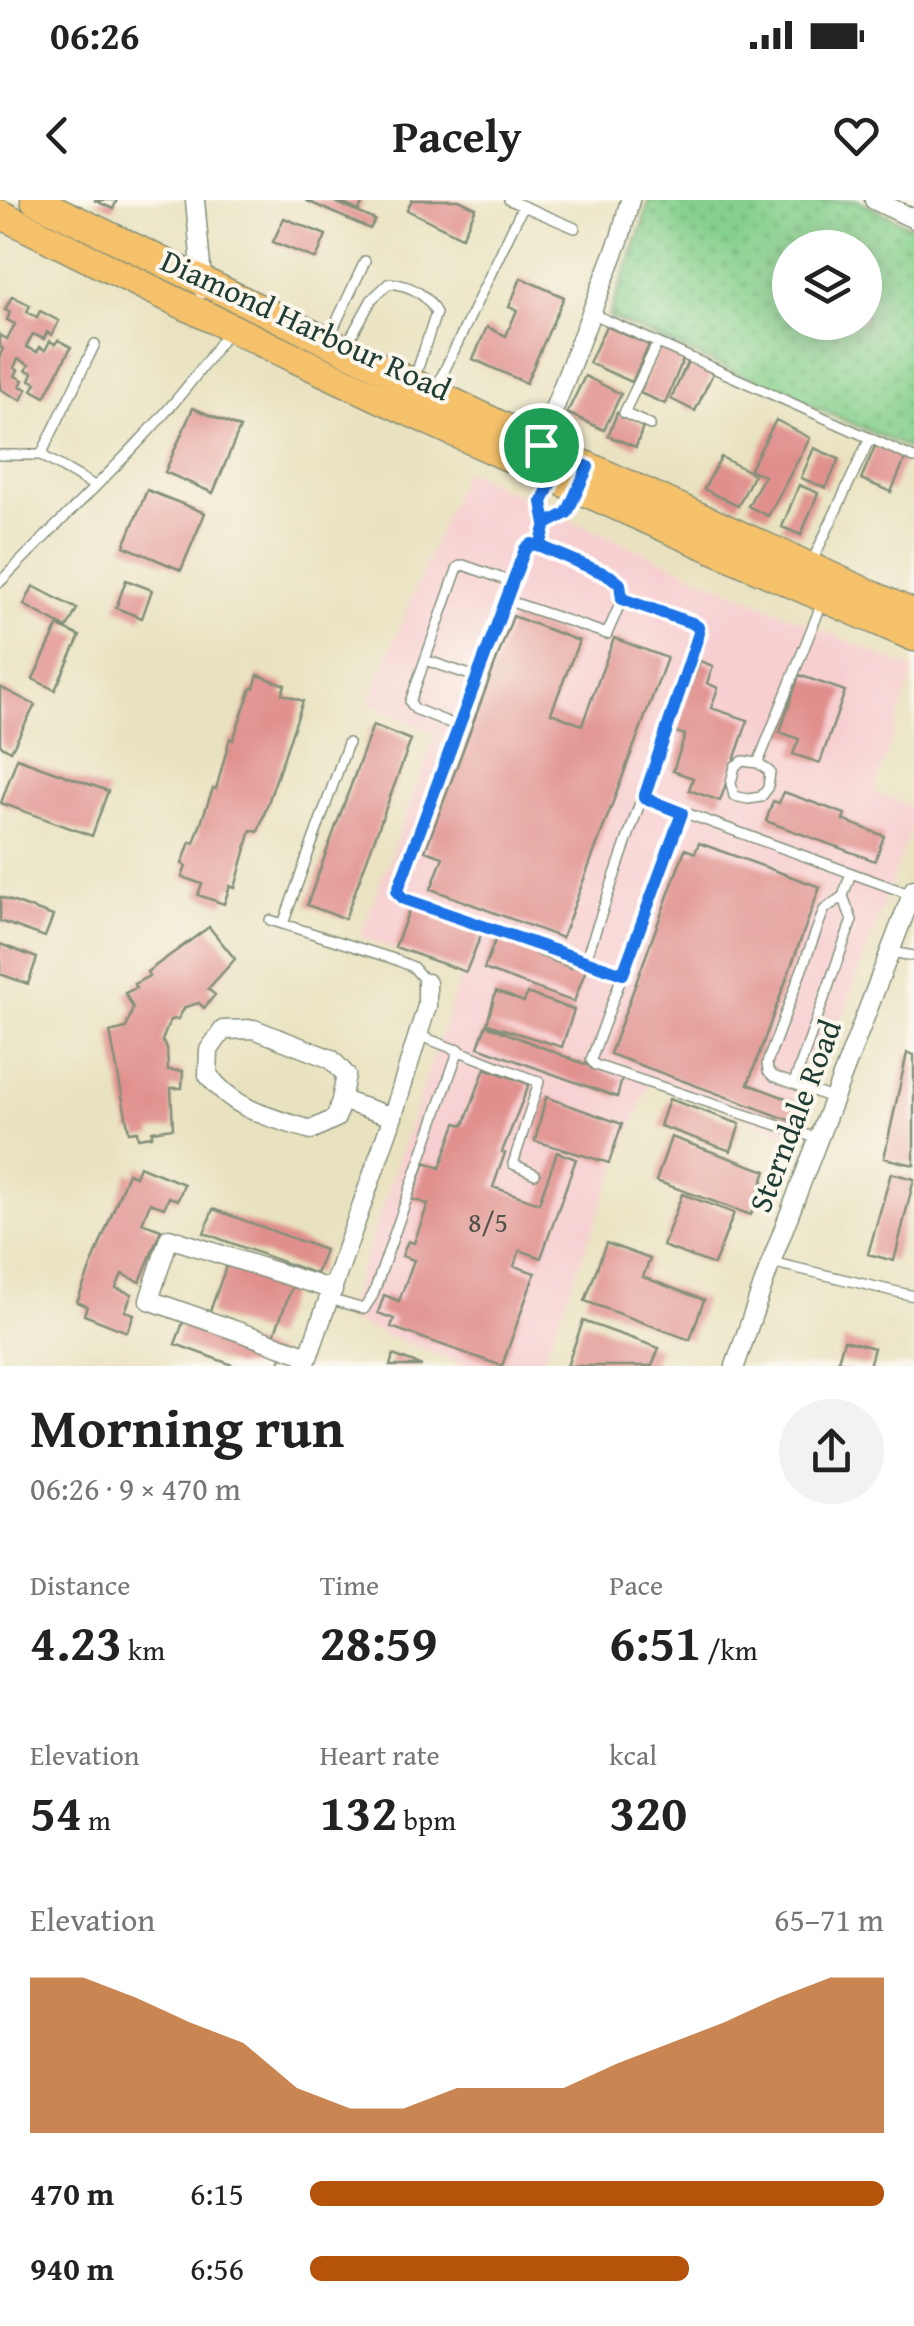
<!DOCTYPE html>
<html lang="en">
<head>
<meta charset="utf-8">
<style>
	:root { --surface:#fff; --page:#f2f2f2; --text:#222; --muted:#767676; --accent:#b45309 }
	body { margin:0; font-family:"Gentium Book Plus",serif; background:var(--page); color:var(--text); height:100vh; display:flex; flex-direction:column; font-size:38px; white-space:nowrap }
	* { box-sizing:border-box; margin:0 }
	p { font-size:32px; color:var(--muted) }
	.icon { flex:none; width:55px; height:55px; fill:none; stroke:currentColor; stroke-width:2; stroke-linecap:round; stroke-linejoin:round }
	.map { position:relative; height:1166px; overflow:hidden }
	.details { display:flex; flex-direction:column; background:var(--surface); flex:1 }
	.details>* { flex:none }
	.tools { position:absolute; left:772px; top:30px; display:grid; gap:20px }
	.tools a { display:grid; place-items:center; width:110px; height:110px; border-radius:50%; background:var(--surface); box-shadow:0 5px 25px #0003; font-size:50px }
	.pin { position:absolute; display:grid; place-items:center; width:85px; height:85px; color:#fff; margin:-42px; border:5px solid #fff; border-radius:50%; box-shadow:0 2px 10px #0007 }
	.round { display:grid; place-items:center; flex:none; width:105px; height:105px; border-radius:52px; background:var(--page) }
	.headline { display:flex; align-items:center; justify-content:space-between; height:170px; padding:0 30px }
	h1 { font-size:55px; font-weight:700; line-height:75px }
	.metrics { display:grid; grid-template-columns:repeat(3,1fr); gap:15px; height:170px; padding:10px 30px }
	.metrics div { display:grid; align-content:center }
	.metrics b { font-size:50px; font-weight:700 }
	.metrics small { font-size:28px; font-weight:400 }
	.metrics p { font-size:28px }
	.chart { height:280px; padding:20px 30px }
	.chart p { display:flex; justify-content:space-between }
	.chart svg { width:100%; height:180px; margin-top:10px; fill:var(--accent); opacity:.7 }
	ul { padding:0 30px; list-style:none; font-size:32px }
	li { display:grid; grid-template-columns:160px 120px 1fr; align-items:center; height:75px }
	li i { height:25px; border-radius:12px; background:var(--accent) }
	.status { display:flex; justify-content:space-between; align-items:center; height:70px; padding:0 50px; background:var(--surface); direction:ltr }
	.status svg { height:28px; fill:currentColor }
	header { display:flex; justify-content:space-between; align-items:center; height:130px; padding:0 30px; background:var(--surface); font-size:45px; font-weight:700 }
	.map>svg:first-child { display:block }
	.built { fill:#f7cfd1 }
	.park { fill:url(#park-dots); stroke:#528660; stroke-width:2.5; fill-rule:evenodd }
	.building { fill:#e08f8c }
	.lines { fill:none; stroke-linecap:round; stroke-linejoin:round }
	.lane-casing { stroke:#84907a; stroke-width:12 }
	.street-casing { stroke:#84907a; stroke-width:21 }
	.primary-casing { stroke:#84907a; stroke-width:31 }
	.lane { stroke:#fff; stroke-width:9 }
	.street { stroke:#fff; stroke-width:18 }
	.primary { stroke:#f5c16b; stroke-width:28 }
	.route-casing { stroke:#fff; stroke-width:20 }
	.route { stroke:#1a73e8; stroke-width:12 }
	.labels { text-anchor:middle; stroke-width:8; stroke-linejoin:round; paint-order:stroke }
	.number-label { font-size:28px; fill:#4f524a }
	.street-label { font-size:32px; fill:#1f3d34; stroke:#fbf7ec }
</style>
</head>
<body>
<div class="status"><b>06:26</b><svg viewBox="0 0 49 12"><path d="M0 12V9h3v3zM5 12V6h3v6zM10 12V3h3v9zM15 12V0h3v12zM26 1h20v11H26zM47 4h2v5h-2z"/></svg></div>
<header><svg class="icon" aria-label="back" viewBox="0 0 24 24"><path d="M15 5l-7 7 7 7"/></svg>Pacely<svg class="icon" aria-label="heart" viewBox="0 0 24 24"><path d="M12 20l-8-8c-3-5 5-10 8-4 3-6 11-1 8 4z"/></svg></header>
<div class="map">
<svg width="914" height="1166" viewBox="0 0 914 1166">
	<defs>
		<pattern id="park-dots" width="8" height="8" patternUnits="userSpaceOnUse" patternTransform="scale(2.5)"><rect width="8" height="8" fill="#86d08d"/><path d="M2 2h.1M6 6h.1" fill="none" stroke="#6daa74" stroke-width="1.8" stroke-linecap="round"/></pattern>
	</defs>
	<rect width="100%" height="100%" fill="#fbf7ec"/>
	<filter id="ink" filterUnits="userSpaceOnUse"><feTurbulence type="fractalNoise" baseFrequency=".01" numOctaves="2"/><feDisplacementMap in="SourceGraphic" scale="20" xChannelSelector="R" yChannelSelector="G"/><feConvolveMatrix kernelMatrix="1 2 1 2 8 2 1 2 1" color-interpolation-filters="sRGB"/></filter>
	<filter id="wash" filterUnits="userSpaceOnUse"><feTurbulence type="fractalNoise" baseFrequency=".0048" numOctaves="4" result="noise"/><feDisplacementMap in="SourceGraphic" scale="40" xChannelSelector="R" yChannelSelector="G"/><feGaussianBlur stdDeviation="2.25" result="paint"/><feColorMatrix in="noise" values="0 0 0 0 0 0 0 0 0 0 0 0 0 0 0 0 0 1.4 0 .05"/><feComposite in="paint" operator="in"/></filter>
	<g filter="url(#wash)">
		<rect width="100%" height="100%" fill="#e9e2c0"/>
		<path class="built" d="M464 270 559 315 914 470 874 592 914 608V620L798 938 650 881 540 1166H466L344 1118 462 773 360 737 436 534 369 503Z"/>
		<path class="park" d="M649 0H858L914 28V251L609 117 643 23ZM790 48H865V122H790Z"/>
		<g id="blocks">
			<path class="building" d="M94 0H117L113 9Z
				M305 0H331L375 20 370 29Z
				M335 0H364L359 11Z
				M412 0H459L476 8 462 37 407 10Z
				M284 18 326 35 316 59 273 42Z
				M521 78 564 97 526 183 473 159 487 127 506 136 517 110 509 107Z
				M12 96 30 105 27 112 37 117 40 111 59 121 52 135 47 132 44 139 33 134 26 147 37 152 40 147 45 150 50 141 55 144 58 140 71 147 45 197 32 190 36 183 30 180 33 173 26 170 29 165 18 159 14 168 18 170 15 176 23 180 20 186 27 189 21 200 0 189V155L3 149 0 147V135L7 139 15 124 7 120 10 112 5 110Z
				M606 126 649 145 632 182 589 163Z
				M659 146 684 157 665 204 640 193Z
				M689 159 714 171 695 211 671 199Z
				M585 176 621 194 604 230 567 213Z
				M193 208 240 228 213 293 165 272Z
				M617 213 644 224 636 247 608 236Z
				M776 220 810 238 768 316 748 306 764 276 750 269Z
				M876 244 906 257 891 292 861 279Z
				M814 248 839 259 826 288 801 278Z
				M721 257 754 274 738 306 704 289Z
				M799 285 818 293 801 335 782 327Z
				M147 290 205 313 181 370 124 346Z
				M126 380 152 390 142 418 116 408Z
				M33 386 77 409 67 428 24 405Z
				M513 416 579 441 551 513 582 525 614 438 667 458 562 738 431 689 443 657 425 651Z
				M58 426 80 436 55 490 33 479Z
				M700 461 713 466 707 483 718 488 711 508 748 520 720 601 689 590 693 578 673 571 685 535 673 531Z
				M258 475 285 485 282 494 303 501 258 632 251 630 235 688 230 686 224 704 198 695 202 684 182 677 186 666 182 664 190 642 194 643 213 588 216 589 230 538 233 540 251 488H254Z
				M799 475 845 491 820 563 793 554 799 539 780 532Z
				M0 487 35 505 11 551 0 545Z
				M373 525 411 540 345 719 307 705Z
				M17 558 108 591 92 636 1 603Z
				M784 592 845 614 843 620 884 636 875 661 766 621 773 601 779 603Z
				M699 643 820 687 748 884 807 906 800 924 610 854 685 649 695 653Z
				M0 697 53 716 45 737 0 721Z
				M411 705 483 730 466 772 395 747Z
				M209 727 235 759 208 789 215 795 204 808 199 803 185 807 178 819 170 820 162 841 167 848 168 870 183 871 182 888H171L173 928 152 931V936L138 938 137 931 129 932 110 832 126 828 133 808 125 793 136 788 134 784 149 776 147 772Z
				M497 735 536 750 535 754 572 768 574 764 586 769 574 802 484 769Z
				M0 744 37 758 28 784 0 774Z
				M496 791 524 802 527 793 574 810 562 847 487 824Z
				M486 825 622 879 617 897 478 847Z
				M907 853 914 855V965L884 958Z
				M485 868 529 884 502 952 505 953 493 987 539 1003 557 952 576 959 541 1058 520 1050 514 1066 535 1073 502 1166 391 1127 394 1119 378 1113 384 1095 399 1101 414 1060 402 1056 408 1041 414 1043 428 1004 412 999 425 962 440 968 456 923 464 925Z
				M546 897 622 924 609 963 535 941Z
				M669 899 740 924 731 951 660 926Z
				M671 937 766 971 751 1015 656 981Z
				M139 966 184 984 178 1000 169 997 164 1008 150 1003 142 1023 161 1030 140 1082 122 1074 116 1088 132 1094 125 1111 134 1114 127 1132 84 1115 87 1106 77 1102 128 973 135 976Z
				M891 973 914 979 894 1061 868 1054Z
				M682 994 734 1013 714 1065 663 1046Z
				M213 1009 325 1050 316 1074 204 1033Z
				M606 1043 650 1059 643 1077 704 1100 690 1140 585 1101Z
				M228 1061 293 1084 273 1138 209 1114Z
				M184 1120 282 1155 278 1166H235L175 1144Z
				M583 1121 659 1148 652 1166H567Z
				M844 1140 874 1148 869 1166 838 1161Z
				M393 1155 422 1166H390Z"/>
		</g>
	</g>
	<g filter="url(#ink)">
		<use href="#blocks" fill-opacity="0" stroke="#84907a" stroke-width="2.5"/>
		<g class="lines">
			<g class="lane-casing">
				<path id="lane" d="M509 0 575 28
					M591 113 914 258
					M328 140 365 61
					M347 144 372 99 389 83C410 85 427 94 436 113L414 180
					M436 188 523 6
					M650 225 624 213 657 144
					M0 255H41L93 285
					M41 255 95 144
					M546 324 567 313 578 292
					M539 346C548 319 539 308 551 282
					M812 362 870 238
					M0 382C79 300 167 225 229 129
					M506 400 607 434 622 399
					M425 460 479 478
					M460 527 415 509 410 502 458 367 463 365 512 382
					M758 563 743 561 735 566 731 583 734 596 748 599 761 597 768 588 770 572 758 563 822 403
					M644 598 912 695
					M682 613 591 860 595 865 819 939
					M270 720 394 759 413 767 427 783
					M283 724 348 543
					M891 752 914 756
					M585 761 699 433 698 427 691 423 622 399 620 384 610 376 533 344 525 349 397 692 404 699 623 774
					M418 835 539 882 513 964 535 974
					M794 883 852 720 843 696
					M834 899 773 876 768 871 767 863 824 710 843 696 851 673
					M771 1062 914 1096
					M329 1099 364 1109 373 1095 459 849"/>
			</g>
			<g class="street-casing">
				<path id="street" d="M195 0 203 89
					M874 0 914 19
					M537 253 620 38 630 0
					M341 900 336 918 311 930C269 917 236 911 208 875L209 850 223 830 254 829 331 859 346 875 341 900 393 917
					M308 1156 149 1100 169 1038 333 1090
					M305 1166 390 925 427 806V783
					M735 1166 771 1062 914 689"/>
			</g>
			<g class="primary-casing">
				<path id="primary" d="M35 0 541 245 914 414
					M0 14C300 166 606 303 914 437"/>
			</g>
			<use href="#lane" class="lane"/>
			<use href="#street" class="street"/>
			<use href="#primary" class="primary"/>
		</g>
	</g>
	<g class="lines" filter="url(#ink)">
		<g class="route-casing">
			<path id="route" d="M541 245 530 269 552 280 542 302 546 324 540 346 532 344 525 349 397 692 404 699 623 774 682 613 644 598 699 433 698 427 692 423 622 399 620 384 610 376 540 346 546 324 567 313 588 267 541 245"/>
		</g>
		<use href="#route" class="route"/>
	</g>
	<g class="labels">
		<g class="number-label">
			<text x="488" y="1032">8/5</text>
		</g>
		<g class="street-label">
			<text transform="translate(306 125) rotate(25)" y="11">Diamond Harbour Road</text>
			<text transform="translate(795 916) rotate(-69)" y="11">Sterndale Road</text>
		</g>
	</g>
</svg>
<div class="tools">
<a><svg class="icon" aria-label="layers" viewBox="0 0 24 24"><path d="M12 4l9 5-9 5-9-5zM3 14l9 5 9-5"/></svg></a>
</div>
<div class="pin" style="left:541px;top:245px;background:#1e9e55"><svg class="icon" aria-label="arrive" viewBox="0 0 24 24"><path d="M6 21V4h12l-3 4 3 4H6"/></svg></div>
</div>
<section class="details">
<div class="headline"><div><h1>Morning run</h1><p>06:26 · 9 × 470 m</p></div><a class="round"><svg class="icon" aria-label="share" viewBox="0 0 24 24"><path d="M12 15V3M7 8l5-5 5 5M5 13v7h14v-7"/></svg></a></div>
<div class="metrics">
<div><p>Distance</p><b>4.23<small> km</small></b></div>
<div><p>Time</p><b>28:59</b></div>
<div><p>Pace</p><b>6:51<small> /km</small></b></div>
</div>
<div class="metrics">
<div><p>Elevation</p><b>54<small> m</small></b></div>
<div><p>Heart rate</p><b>132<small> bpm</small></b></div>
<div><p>kcal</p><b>320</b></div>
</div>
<div class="chart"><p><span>Elevation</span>65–71 m</p>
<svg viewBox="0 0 160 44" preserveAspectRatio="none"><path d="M0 44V6L10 6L20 11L30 17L40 22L50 33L60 38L70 38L80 33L90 33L100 33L110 27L120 22L130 17L140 11L150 6L160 6V44z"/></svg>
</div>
<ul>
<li><b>470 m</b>6:15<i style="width:100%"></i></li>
<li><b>940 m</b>6:56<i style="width:66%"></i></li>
</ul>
</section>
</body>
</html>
